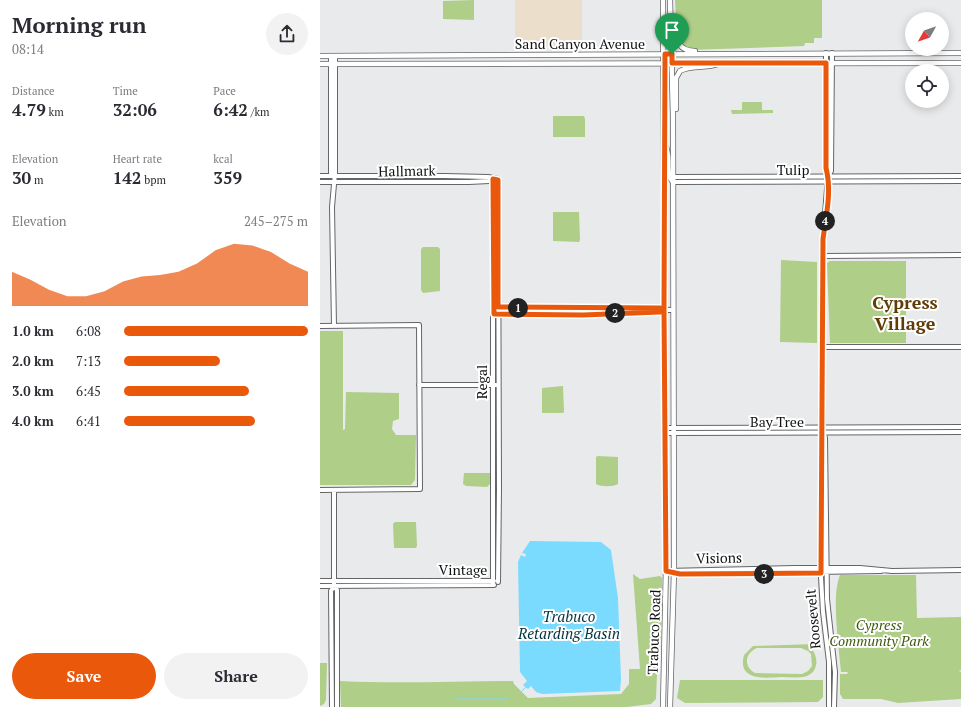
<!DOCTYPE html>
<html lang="en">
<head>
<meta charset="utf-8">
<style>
	:root { --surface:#fff; --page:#f2f2f3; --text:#2b2b33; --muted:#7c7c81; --accent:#ea580c }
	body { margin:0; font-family:"PT Serif",serif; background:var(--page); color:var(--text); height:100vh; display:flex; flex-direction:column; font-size:15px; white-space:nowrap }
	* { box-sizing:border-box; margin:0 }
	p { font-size:13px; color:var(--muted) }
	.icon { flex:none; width:22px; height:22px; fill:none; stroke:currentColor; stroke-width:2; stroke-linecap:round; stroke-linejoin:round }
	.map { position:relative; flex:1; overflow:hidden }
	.sheet { display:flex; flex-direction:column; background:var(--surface); width:320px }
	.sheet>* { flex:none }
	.needle { width:26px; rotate:230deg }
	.fabs { position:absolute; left:585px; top:12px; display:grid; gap:8px }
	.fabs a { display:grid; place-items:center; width:44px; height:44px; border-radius:50%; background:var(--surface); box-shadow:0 2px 10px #0003; font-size:20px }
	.pin { position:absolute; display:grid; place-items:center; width:34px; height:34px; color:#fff; margin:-41px -17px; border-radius:50% 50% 50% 0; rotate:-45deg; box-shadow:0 0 4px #0007 }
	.pin .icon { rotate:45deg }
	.km { position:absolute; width:20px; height:20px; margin:-10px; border-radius:50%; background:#222; color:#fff; font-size:11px; line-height:20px; text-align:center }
	.round { display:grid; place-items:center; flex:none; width:42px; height:42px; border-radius:21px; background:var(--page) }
	.overview { display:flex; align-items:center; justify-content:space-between; height:68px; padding:0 12px }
	h1 { font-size:22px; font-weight:700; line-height:30px }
	.stats { display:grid; grid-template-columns:repeat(3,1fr); gap:6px; height:68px; padding:4px 12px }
	.stats div { display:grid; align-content:center }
	.stats b { font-size:17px; font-weight:700 }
	.stats small { font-size:11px; font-weight:400 }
	.stats p { font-size:11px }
	.chart { height:112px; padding:8px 12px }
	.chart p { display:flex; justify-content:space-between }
	.chart svg { width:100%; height:72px; margin-top:4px; fill:var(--accent); opacity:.7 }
	.cta { display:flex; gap:8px; margin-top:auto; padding:8px 12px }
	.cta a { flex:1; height:46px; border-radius:24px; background:var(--accent); color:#fff; font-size:16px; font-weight:700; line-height:46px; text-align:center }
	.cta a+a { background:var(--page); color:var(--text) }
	ul { padding:0 12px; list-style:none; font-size:13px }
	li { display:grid; grid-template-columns:64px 48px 1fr; align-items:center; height:30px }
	li i { height:10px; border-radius:5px; background:var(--accent) }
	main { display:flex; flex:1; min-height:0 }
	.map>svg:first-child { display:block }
	.industrial { fill:#ebdeca }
	.green { fill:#afce88; fill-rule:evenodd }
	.water { fill:#7bdbfe }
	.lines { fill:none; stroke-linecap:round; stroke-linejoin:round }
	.stream { stroke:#7bdbfe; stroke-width:1 }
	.tertiary-casing { stroke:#646567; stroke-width:6 }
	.secondary-casing { stroke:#646567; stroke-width:6 }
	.tertiary { stroke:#fff; stroke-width:4 }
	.secondary { stroke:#fff; stroke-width:4.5 }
	.route-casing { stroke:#fff; stroke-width:8 }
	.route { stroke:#ea580c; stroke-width:5 }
	.labels { text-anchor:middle; stroke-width:4; stroke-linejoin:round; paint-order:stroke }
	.street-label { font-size:14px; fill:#111212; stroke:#fff }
	.park-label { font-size:14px; font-style:italic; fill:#3d5808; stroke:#fff }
	.water-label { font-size:15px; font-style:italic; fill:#043341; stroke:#fff }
	.district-label { font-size:18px; font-weight:bold; fill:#603c07; stroke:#fff }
</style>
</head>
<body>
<main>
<section class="sheet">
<div class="overview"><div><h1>Morning run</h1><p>08:14</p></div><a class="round"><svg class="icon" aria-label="share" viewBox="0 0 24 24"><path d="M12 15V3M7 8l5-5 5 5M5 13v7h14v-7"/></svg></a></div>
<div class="stats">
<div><p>Distance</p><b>4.79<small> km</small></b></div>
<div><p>Time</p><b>32:06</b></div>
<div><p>Pace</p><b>6:42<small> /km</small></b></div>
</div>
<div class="stats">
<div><p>Elevation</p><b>30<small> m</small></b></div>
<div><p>Heart rate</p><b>142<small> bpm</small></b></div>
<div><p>kcal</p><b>359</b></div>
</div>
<div class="chart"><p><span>Elevation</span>245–275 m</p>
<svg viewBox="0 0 160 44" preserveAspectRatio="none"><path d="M0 44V23L10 28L20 34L30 38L40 38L50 35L60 29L70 26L80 25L90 23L100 18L110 10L120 6L130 7L140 11L150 18L160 23V44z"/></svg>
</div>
<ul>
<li><b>1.0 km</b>6:08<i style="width:100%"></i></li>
<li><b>2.0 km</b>7:13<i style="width:52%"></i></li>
<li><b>3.0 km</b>6:45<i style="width:68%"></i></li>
<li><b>4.0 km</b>6:41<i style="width:71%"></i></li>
</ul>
<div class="cta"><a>Save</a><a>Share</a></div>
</section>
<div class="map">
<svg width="641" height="707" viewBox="0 0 641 707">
	<rect width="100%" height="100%" fill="#e9eaec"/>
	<path class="industrial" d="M195 0H262V47L195 46Z"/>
	<path class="green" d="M154 0V20L123 19V1Z
		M355 0H502V38H494V43H485L484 46 369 50 362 47 357 34Z
		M422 102H442V110H453V113L412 114 411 110H422Z
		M233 116H264L265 119V137H233Z
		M233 212H259L260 240 259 242 233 241Z
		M103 247H118L120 249V291L103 293 101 290V249Z
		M461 260 497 262V343L460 342Z
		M510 261H586V343H510L507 263Z
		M0 331H23V430L25 429 26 392 79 393V419L73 421 72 429 76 435H96L95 480 91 485H0Z
		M243 386 244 412 243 413H222V388Z
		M278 456 298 457V484C293 487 281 487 276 484V457Z
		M144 473H170V484L167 487 146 486 143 484Z
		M75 522H96L97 546 96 548H74L73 524Z
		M313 574 320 579 340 576 342 578 341 640 338 650 336 699 331 704 307 707H21L20 681C77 684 135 681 193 681L194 684 208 698 301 694 309 684V669H320Z
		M520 575H596L597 618 641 617V670L639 671 641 672V699L578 703 561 699H523L520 694V674H527L528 672H521C519 646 511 597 520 575Z
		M496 644V648H491C500 658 498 675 483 677 476 678 468 677 461 677 445 678 417 681 424 655L433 646ZM437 648H481L488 651 491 654 492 666 488 671 482 674 435 673C423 666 425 653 437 648Z
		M0 663H7L6 700 4 704 0 706Z
		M360 680H503V697L498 702 365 703 357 698Z"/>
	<path class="water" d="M210 541 281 542 291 550 298 598 301 679 300 691 222 694 216 692 211 686 208 689 203 685 207 681 200 672 198 562 201 555 205 557 206 554 202 553Z"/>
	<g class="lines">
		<path class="stream" d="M202 691 206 687
			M136 699H188"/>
		<g class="tertiary-casing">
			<path id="tertiary" d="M506 53V169L508 176 503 239V428L505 438 507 599 515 672 514 707
				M11 56V173L14 176
				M0 176H124L168 177 178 179 179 489 178 582
				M508 176 511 171 512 53
				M353 177 641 176
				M173 179V585
				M0 182H149L169 181 173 179
				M353 182 641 181
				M503 256 641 255
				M177 307H262L352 310
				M177 314 263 315 340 312 344 310
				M0 326 99 325 100 489 0 490
				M14 326 12 207 15 173V56
				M503 347H641
				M99 385H176
				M346 428 641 427
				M346 433 641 432
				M503 433 501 577 503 612 509 662V707
				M346 571 475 568H540L572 571 641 570
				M354 571 360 574 561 571
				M0 581H174
				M0 586 174 585
				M14 586 17 590V707
				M12 707 11 591 14 586V490"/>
		</g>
		<g class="secondary-casing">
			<path id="secondary" d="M352 18C358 33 353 51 375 51
				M0 56 641 53
				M0 64 641 63
				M356 109V78L360 71C372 64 386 69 398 64
				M345 145C352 156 344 173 353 182
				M343 707 346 565 343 0
				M350 707 354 571 353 116 350 0"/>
		</g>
		<use href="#tertiary" class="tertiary"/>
		<use href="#secondary" class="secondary"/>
	</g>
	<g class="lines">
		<g class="route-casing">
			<path id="route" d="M352 54H345L344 310 340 308 178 307V180L173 179 174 314 263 315 340 312 344 310 346 571 360 574 501 573 503 239C506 217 512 191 506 168V63H352V54"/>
		</g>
		<use href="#route" class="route"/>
	</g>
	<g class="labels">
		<g class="street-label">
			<text x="260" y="49">Sand Canyon Avenue</text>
			<text x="473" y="175">Tulip</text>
			<text transform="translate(87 171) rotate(-1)" y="5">Hallmark</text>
			<text transform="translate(162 382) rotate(-90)" y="5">Regal</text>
			<text x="457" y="427">Bay Tree</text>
			<text transform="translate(399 558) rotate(-1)" y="5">Visions</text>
			<text x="143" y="575">Vintage</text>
			<text transform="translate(493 619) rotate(-95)" y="5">Roosevelt</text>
			<text transform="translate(334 632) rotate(-88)" y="5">Trabuco Road</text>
		</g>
		<g class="park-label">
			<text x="559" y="630">Cypress<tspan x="559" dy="16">Community Park</tspan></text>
		</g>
		<g class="water-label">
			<text x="249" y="622">Trabuco<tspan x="249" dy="17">Retarding Basin</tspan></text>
		</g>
		<g class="district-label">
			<text x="585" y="309">Cypress<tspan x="585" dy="21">Village</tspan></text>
		</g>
	</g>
</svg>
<div class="fabs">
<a><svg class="needle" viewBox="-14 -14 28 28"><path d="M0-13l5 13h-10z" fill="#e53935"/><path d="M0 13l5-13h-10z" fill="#7c7c81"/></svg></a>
<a><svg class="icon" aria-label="locate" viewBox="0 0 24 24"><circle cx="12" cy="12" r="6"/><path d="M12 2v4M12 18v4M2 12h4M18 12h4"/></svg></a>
</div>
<div class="pin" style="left:352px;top:54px;background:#1e9e55"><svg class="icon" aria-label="arrive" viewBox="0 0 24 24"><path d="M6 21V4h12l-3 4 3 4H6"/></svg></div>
<b class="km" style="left:198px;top:308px">1</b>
<b class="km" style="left:295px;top:313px">2</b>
<b class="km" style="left:444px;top:574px">3</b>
<b class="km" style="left:505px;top:221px">4</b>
</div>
</main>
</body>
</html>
